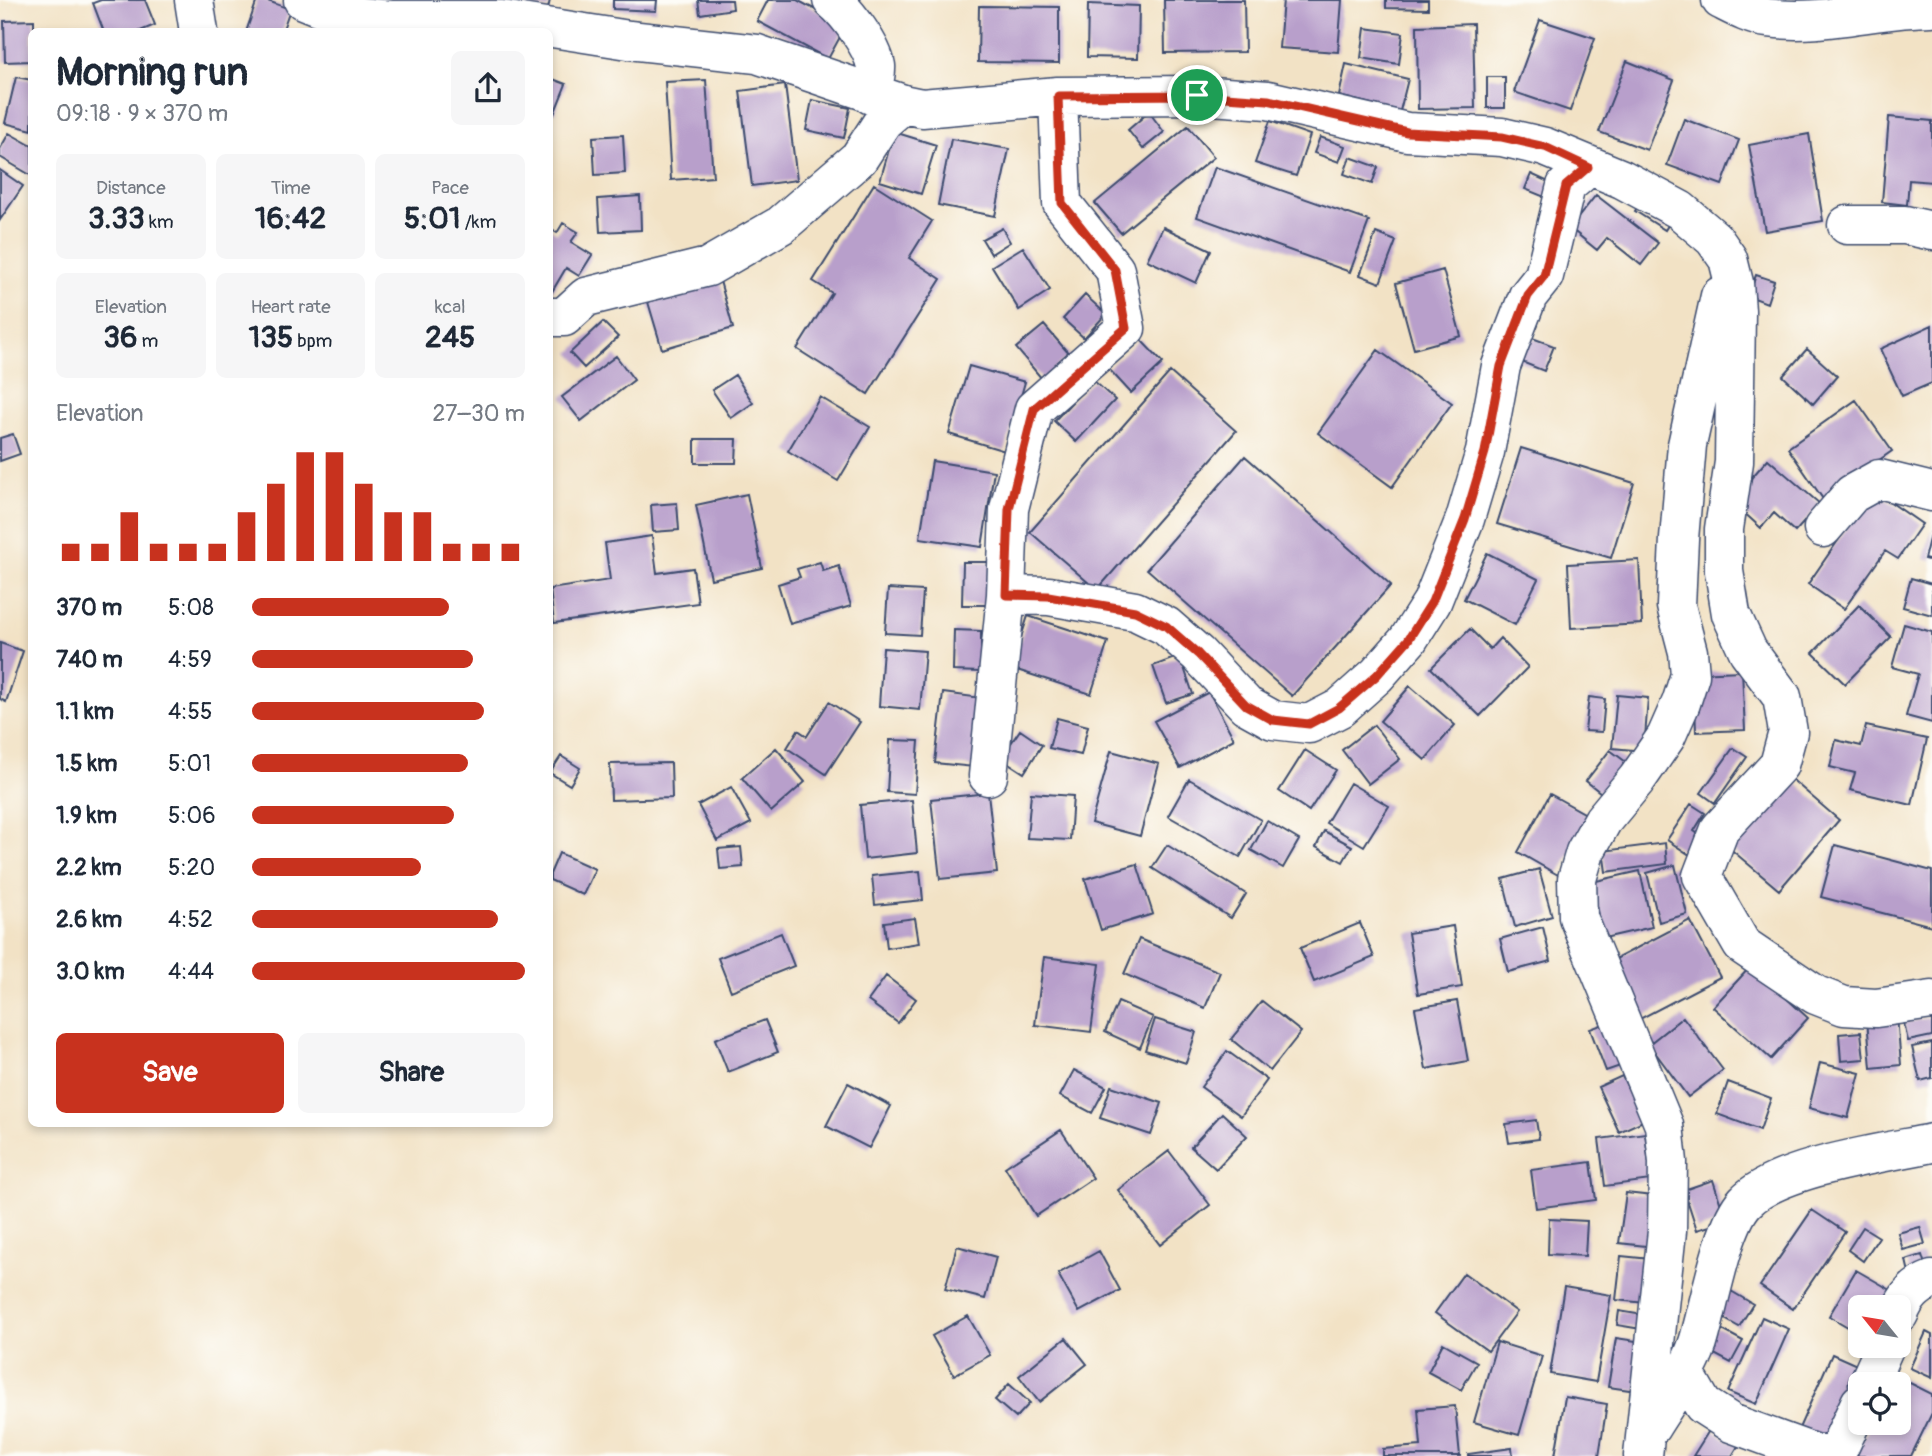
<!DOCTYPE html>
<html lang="en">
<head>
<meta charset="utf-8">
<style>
	:root { --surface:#fff; --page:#f6f6f7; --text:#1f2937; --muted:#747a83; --accent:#c8321e }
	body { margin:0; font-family:Pangolin,sans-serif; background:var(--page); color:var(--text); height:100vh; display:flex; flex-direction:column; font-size:26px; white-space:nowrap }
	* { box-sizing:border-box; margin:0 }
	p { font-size:23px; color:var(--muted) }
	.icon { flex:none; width:38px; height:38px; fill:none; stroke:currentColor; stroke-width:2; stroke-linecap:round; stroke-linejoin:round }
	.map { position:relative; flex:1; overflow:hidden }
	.panel { position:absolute; left:28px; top:28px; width:525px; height:1099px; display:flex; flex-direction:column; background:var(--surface); border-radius:10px; box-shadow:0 4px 10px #0003 }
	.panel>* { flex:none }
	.needle { width:46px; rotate:300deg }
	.fabs { position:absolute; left:1848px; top:1295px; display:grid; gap:14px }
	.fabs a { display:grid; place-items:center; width:63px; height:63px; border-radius:10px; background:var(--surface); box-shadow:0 4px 10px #0003; font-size:35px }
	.pin { position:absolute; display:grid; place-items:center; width:60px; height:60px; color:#fff; margin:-30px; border:4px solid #fff; border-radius:50%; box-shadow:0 2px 7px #0007 }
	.round { display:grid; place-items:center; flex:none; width:74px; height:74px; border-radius:10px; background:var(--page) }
	.headline { display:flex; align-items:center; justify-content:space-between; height:119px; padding:0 28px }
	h1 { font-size:38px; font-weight:800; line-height:52px }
	.figures { display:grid; grid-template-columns:repeat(3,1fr); gap:10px; height:119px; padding:7px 28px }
	.figures div { display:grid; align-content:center; border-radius:10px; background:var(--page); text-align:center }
	.figures b { font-size:30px; font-weight:800 }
	.figures small { font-size:19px; font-weight:400 }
	.figures p { font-size:19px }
	.chart { height:196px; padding:14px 28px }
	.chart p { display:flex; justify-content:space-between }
	.chart svg { width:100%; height:126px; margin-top:7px; stroke:var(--accent); stroke-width:6 }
	.action { display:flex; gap:14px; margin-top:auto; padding:14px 28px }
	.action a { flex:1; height:80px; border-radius:10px; background:var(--accent); color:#fff; font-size:28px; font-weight:800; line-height:80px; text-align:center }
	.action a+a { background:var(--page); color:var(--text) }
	ul { padding:0 28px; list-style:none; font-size:23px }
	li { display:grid; grid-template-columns:112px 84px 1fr; align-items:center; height:52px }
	li i { height:18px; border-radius:9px; background:var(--accent) }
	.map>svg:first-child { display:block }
	.building { fill:#b89fcb }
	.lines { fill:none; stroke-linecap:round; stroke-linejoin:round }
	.minor-casing { stroke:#3b4a6d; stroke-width:41 }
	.minor { stroke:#fff; stroke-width:38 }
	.route-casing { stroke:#fff; stroke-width:14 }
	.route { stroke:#c8321e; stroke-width:9 }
</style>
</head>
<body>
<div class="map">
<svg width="1932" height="1456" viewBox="0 0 1932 1456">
	<rect width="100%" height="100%" fill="#fdfcf7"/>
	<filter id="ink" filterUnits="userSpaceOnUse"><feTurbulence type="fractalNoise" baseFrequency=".0143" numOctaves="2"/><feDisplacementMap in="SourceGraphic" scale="14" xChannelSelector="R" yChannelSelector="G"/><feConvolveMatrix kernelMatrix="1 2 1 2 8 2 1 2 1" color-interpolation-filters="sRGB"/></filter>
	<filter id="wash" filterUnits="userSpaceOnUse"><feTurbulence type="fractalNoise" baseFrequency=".00686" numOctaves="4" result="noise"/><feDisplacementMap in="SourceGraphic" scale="28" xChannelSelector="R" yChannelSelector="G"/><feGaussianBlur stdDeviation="1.57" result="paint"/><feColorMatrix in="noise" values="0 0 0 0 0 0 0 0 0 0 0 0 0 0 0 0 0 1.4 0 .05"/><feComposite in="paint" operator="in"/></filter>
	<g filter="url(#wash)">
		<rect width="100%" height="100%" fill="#f2e2c5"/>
		<g id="blocks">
			<path class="building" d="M101 0H145L155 25 138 32H104L93 3Z
				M257 0H265L290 9 282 32H246Z
				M505 0H550L548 9 505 3Z
				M613 0H657L656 11 613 9Z
				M698 0H732L733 9 700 14Z
				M768 0H797L846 26 828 59 757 21Z
				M1164 0H1244L1245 52 1165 53Z
				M1283 0H1342L1338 52 1279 48Z
				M1386 0H1428V9L1386 8Z
				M1088 4 1139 6 1138 58 1087 57Z
				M979 6 1059 7V63L978 62Z
				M34 20V32H32V61L5 62 4 21Z
				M1540 20 1595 38 1570 111 1514 92Z
				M1473 24 1475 108 1418 109 1417 26Z
				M1365 28 1403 33 1399 64 1361 58Z
				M1627 61 1674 80 1647 150 1599 132Z
				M1346 64 1408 79 1400 111 1339 96Z
				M16 77 32 80V130L5 123Z
				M1487 77H1505V108H1487Z
				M550 78 566 84 554 114 550 112Z
				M706 80 713 177 671 180 665 82Z
				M785 85 797 180 752 186 740 91Z
				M812 100 850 108 844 138 806 130Z
				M1149 112 1164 132 1143 149 1128 130Z
				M1889 117 1932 121V182L1909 180 1907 205 1882 202Z
				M1684 119 1739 140 1722 185 1667 165Z
				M1270 121 1310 135 1296 176 1255 163Z
				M1188 126 1214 157 1121 233 1095 203Z
				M894 132 936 145 921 194 880 181Z
				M9 133 32 146V176L0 157V149Z
				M1809 134 1823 221 1765 231 1749 145Z
				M623 135 625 173 595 175 593 137Z
				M1320 137 1345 146 1339 162 1314 153Z
				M951 139 1009 149 995 216 938 205Z
				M1350 157 1378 167 1372 184 1344 174Z
				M1215 167 1369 221 1350 272 1197 217Z
				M0 170 23 186 0 220Z
				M1531 174 1553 184 1547 198 1525 189Z
				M874 184 932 221 909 258 941 279 868 394 797 349 832 293 813 281Z
				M1596 195 1658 243 1641 265 1607 238 1597 250 1570 228Z
				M640 196 641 230 600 232 598 199Z
				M1643 199 1672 219 1665 230 1635 211Z
				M563 223 578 232 571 242 592 255 579 276 566 268 550 295V229L557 233Z
				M1163 227 1211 250 1196 283 1147 260Z
				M1002 228 1010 242 991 254 982 239Z
				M1376 233 1396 241 1380 283 1360 275Z
				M1023 247 1050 290 1019 310 992 266Z
				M1443 270 1461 336 1414 349 1396 283Z
				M1756 275 1774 281 1767 303 1749 296Z
				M720 281 733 328 662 349 648 302Z
				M1085 295 1106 314 1084 338 1063 319Z
				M603 322 618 337 584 368 570 353Z
				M1044 325 1070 355 1042 379 1016 348Z
				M1932 325V383L1902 396 1880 349Z
				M1527 336 1554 346 1544 371 1517 360Z
				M1140 339 1163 363 1131 393 1108 368Z
				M1807 349 1837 376 1813 404 1783 376Z
				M1378 350 1452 403 1392 487 1318 433Z
				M616 356 634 380 581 421 562 397Z
				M969 366 1025 382 1005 451 949 434Z
				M1170 372 1236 431 1097 590 1030 532Z
				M735 375 753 403 731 418 712 390Z
				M1093 380 1115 400 1076 442 1054 421Z
				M820 397 870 427 838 481 788 451Z
				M1856 400 1892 451 1823 499 1788 448Z
				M13 434 20 454 0 461V438Z
				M695 439H737L736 463H695Z
				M1521 448 1634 483 1611 558 1497 524Z
				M1245 456 1391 585 1292 696 1147 569Z
				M1768 459 1820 504 1795 532 1774 513 1761 528 1731 501Z
				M932 461 994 471 982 547 920 538Z
				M1873 490 1922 524 1898 559 1885 551 1844 609 1808 584Z
				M747 494 762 568 711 579 696 505Z
				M677 503 679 530 653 532 651 505Z
				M1931 531H1932V561L1924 559Z
				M652 536 657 573 693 568 698 603 554 623 550 589 610 580 605 543Z
				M1487 553 1538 579 1515 625 1464 599Z
				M1639 560 1642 624 1571 628 1568 564Z
				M820 562 823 571 839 566 851 606 790 624 778 584 800 577 797 569Z
				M963 562H995L994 605H962Z
				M1911 578 1932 584V615L1903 607Z
				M888 589 923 591 920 635 885 633Z
				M1859 605 1891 637 1845 684 1813 653Z
				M1028 616 1108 642 1091 694 1011 668Z
				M1904 624 1932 632V723L1906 716 1918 674 1892 667Z
				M1470 629 1490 649 1500 638 1528 667 1480 716 1431 668Z
				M954 630 981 631V672L953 671Z
				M0 643 23 651 6 702 0 699Z
				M883 648 925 651 920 710 879 706Z
				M1180 656 1193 694 1166 703 1153 666Z
				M1742 671 1745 730 1696 732 1694 673Z
				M1410 686 1455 725 1425 760 1380 721Z
				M1209 692 1234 739 1180 768 1154 721Z
				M943 693 982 698 974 767 935 763Z
				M1617 695 1648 698 1644 751 1612 748Z
				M1589 697 1605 699 1602 732 1585 731Z
				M829 702 860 722 826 774 787 748 798 730 807 736Z
				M1057 718 1088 726 1081 755 1049 748Z
				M1374 725 1400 759 1368 784 1342 750Z
				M1866 726 1927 739 1912 805 1850 790 1855 773 1830 767 1836 740 1861 746Z
				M1020 730 1042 745 1024 773 1001 758Z
				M890 740 919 741 915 794 887 792Z
				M776 748 805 782 771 812 742 778Z
				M1733 748 1747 757 1715 803 1701 793Z
				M1305 750 1336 770 1309 811 1279 791Z
				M1610 750 1634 768 1610 800 1586 781Z
				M1111 751 1159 764 1140 836 1091 823Z
				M561 756 580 768 570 785 550 773Z
				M671 763 672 798 611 800 610 764Z
				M1788 776 1839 820 1779 890 1728 847Z
				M1189 779 1261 820 1240 857 1168 816Z
				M1350 783 1389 806 1364 846 1326 823Z
				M731 787 751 823 717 841 698 805Z
				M988 793 997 873 940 879 931 799Z
				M1031 793 1073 796 1070 840 1027 838Z
				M1550 794 1591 817 1558 875 1518 852Z
				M912 800 917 853 865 859 860 805Z
				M1691 804 1705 813 1694 831 1702 837 1690 855 1667 840Z
				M1267 821 1299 840 1283 868 1251 850Z
				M1324 831 1352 846 1343 862 1316 847Z
				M1665 843 1667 864 1606 872 1603 851Z
				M1167 845 1246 894 1231 918 1152 868Z
				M1835 845 1932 871V926L1821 897Z
				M741 847 743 867 720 869 718 849Z
				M559 853 595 869 583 895 550 880V874Z
				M1137 864 1153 914 1101 930 1085 879Z
				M1675 865 1687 914 1659 922 1647 873Z
				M1539 869 1552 916 1515 927 1503 879Z
				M920 871 923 900 875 905 872 876Z
				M1640 871 1652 927 1604 938 1592 882Z
				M915 918 919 943 887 948 884 922Z
				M1690 920 1720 977 1638 1020 1608 963Z
				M1360 923 1374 957 1314 982 1300 948Z
				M1453 926 1462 987 1418 994 1408 933Z
				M1543 927 1551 961 1508 972 1500 939Z
				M781 933 794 966 731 991 718 958Z
				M1139 939 1220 972 1205 1008 1124 974Z
				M1044 957 1100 964 1091 1032 1035 1025Z
				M1751 966 1808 1018 1771 1059 1713 1007Z
				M886 976 916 999 898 1023 868 1001Z
				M1262 1001 1301 1032 1270 1071 1231 1039Z
				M1457 1001 1468 1061 1426 1069 1415 1008Z
				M1118 1002 1153 1017 1140 1048 1105 1032Z
				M1897 1016 1901 1065 1871 1068 1867 1019Z
				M1683 1017 1723 1070 1688 1097 1649 1044Z
				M1932 1017V1036L1908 1041 1904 1023Z
				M1155 1019 1196 1032 1186 1063 1145 1050Z
				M765 1020 778 1052 728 1072 715 1039Z
				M1612 1021 1629 1063 1606 1071 1590 1029Z
				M1861 1032 1864 1059 1841 1061 1839 1034Z
				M1932 1043V1078L1920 1081 1912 1047Z
				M1227 1051 1267 1080 1241 1116 1201 1087Z
				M1820 1063 1860 1073 1848 1118 1809 1108Z
				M1074 1070 1106 1087 1092 1113 1060 1096Z
				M1622 1076 1633 1098 1654 1116 1619 1132 1598 1087Z
				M1728 1082 1771 1098 1760 1130 1717 1114Z
				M848 1083 891 1106 869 1148 826 1126Z
				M1111 1086 1162 1103 1151 1135 1100 1118Z
				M1222 1113 1247 1136 1216 1169 1191 1147Z
				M1536 1120 1539 1139 1509 1143 1506 1124Z
				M1061 1130 1093 1178 1036 1216 1005 1167Z
				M1645 1133 1651 1180 1605 1186 1599 1139Z
				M1169 1151 1210 1205 1160 1245 1118 1190Z
				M1591 1162 1596 1200 1536 1208 1531 1170Z
				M1713 1180 1726 1221 1697 1230 1684 1190Z
				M1626 1193 1661 1197 1655 1247 1619 1243Z
				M1812 1210 1845 1232 1793 1309 1760 1286Z
				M1549 1219 1587 1221 1585 1256 1548 1254Z
				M1863 1227 1879 1237 1863 1261 1848 1250Z
				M1920 1227 1925 1244 1903 1250 1898 1233Z
				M957 1246 996 1257 985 1299 945 1289Z
				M1099 1251 1120 1290 1079 1312 1058 1274Z
				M1922 1255 1926 1268 1909 1273 1906 1260Z
				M1621 1256 1650 1259 1646 1303 1616 1300Z
				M1856 1270 1896 1293 1888 1307H1860V1334L1829 1316Z
				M1464 1273 1517 1312 1488 1351 1435 1313Z
				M1564 1287 1611 1295 1596 1382 1550 1374Z
				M1731 1291 1753 1304 1739 1327 1718 1315Z
				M1619 1311 1649 1316 1647 1330 1617 1325Z
				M968 1316 990 1355 954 1375 932 1336Z
				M1762 1317 1789 1329 1756 1404 1728 1392Z
				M1717 1327 1743 1341 1731 1363 1705 1349Z
				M1926 1332 1932 1335V1378L1910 1368Z
				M1066 1338 1087 1364 1039 1402 1019 1376Z
				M1616 1338 1643 1342 1637 1391 1608 1387Z
				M1497 1342 1542 1356 1519 1435 1474 1422Z
				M1443 1343 1477 1362 1461 1390 1428 1372Z
				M1832 1354 1868 1370 1832 1451 1796 1435Z
				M1894 1375 1932 1394V1413L1911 1456H1855L1871 1423H1899V1384H1889Z
				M1009 1384 1030 1403 1016 1418 995 1400Z
				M1565 1397 1607 1404 1599 1456H1555Z
				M1455 1406 1460 1456H1383V1449L1421 1446 1418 1409Z
				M1710 1429 1738 1446 1732 1456H1693Z
				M1512 1448 1513 1456H1468V1454Z"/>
		</g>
	</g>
	<g filter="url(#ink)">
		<use href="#blocks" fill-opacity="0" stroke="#3b4a6d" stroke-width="2"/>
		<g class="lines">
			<g class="minor-casing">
				<path id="minor" d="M194 0 199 32
					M303 0 340 15 390 20H502L629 40 757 54 903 104
					M832 0C848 13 872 46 876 66 877 74 873 86 871 95
					M1721 0C1735 7 1751 16 1767 18 1822 26 1877 7 1932 7
					M1847 225H1905L1932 231
					M550 317H564L586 297 708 267 781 225 859 158 883 121 903 104 922 108 1058 96 1197 95 1268 100 1407 132 1502 137 1545 147 1622 179 1680 210 1714 239 1728 259 1734 283 1736 311 1734 462 1724 529V571L1731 614 1748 651 1782 697 1788 732 1779 765 1720 829 1702 876 1742 945 1816 995 1844 1006 1876 1008 1932 1000
					M1823 528 1852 494 1879 479 1932 492
					M1006 595 1049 596 1135 611 1166 626 1198 654 1246 705 1273 720 1309 724 1340 708 1377 675 1408 640 1432 602 1465 519 1485 452 1501 366 1528 296 1544 276 1566 186 1588 167
					M988 776 1006 595 1009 509 1034 409 1126 328 1115 270 1062 203 1058 96
					M1899 1314C1906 1297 1915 1286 1932 1280
					M1684 1372 1703 1405 1731 1423 1819 1455 1838 1450 1860 1403
					M1868 1384 1885 1346
					M1651 1427C1667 1401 1688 1373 1698 1343 1709 1308 1722 1227 1745 1202 1778 1167 1884 1153 1932 1143
					M1643 1456 1667 1231 1668 1162 1664 1125 1578 917 1577 879 1585 852 1603 820 1637 779 1666 737 1681 703 1690 675 1688 652 1676 606 1679 539 1687 445 1720 296"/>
			</g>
			<use href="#minor" class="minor"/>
		</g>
	</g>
	<g class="lines" filter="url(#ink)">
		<g class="route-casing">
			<path id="route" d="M1197 95 1268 100 1407 132 1502 137 1545 147 1588 167 1566 186 1544 276 1528 296 1501 366 1485 452 1465 519 1432 602 1408 640 1377 675 1339 708 1309 724 1273 720 1246 705 1198 654 1166 626 1135 611 1048 596 1006 595 1009 509 1034 409 1126 328 1115 270 1062 203 1058 96Z"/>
		</g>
		<use href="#route" class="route"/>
	</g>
</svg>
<div class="fabs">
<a><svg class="needle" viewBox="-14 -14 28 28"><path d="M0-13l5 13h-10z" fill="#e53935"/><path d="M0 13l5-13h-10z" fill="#747a83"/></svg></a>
<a><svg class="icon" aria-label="locate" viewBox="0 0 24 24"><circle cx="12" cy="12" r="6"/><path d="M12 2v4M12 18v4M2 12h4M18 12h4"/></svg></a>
</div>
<div class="pin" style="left:1197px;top:95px;background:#1e9e55"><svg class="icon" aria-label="arrive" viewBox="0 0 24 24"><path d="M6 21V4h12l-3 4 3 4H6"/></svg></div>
<section class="panel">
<div class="headline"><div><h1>Morning run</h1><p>09:18 · 9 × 370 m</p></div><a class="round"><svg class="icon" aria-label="share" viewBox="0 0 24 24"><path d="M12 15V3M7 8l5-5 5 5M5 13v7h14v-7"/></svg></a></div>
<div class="figures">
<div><p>Distance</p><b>3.33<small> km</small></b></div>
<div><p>Time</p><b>16:42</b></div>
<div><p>Pace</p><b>5:01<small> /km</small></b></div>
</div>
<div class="figures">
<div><p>Elevation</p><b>36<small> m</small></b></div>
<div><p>Heart rate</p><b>135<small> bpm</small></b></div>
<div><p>kcal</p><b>245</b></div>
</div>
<div class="chart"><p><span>Elevation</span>27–30 m</p>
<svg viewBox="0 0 160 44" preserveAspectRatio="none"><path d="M5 44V38M15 44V38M25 44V27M35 44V38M45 44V38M55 44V38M65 44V27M75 44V17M85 44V6M95 44V6M105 44V17M115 44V27M125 44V27M135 44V38M145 44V38M155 44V38"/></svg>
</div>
<ul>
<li><b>370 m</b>5:08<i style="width:72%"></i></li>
<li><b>740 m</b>4:59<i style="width:81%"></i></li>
<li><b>1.1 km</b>4:55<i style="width:85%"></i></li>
<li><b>1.5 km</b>5:01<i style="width:79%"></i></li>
<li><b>1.9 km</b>5:06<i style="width:74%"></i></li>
<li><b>2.2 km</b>5:20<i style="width:62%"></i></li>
<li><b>2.6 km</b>4:52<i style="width:90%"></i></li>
<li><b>3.0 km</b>4:44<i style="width:100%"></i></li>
</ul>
<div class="action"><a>Save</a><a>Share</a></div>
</section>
</div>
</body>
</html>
